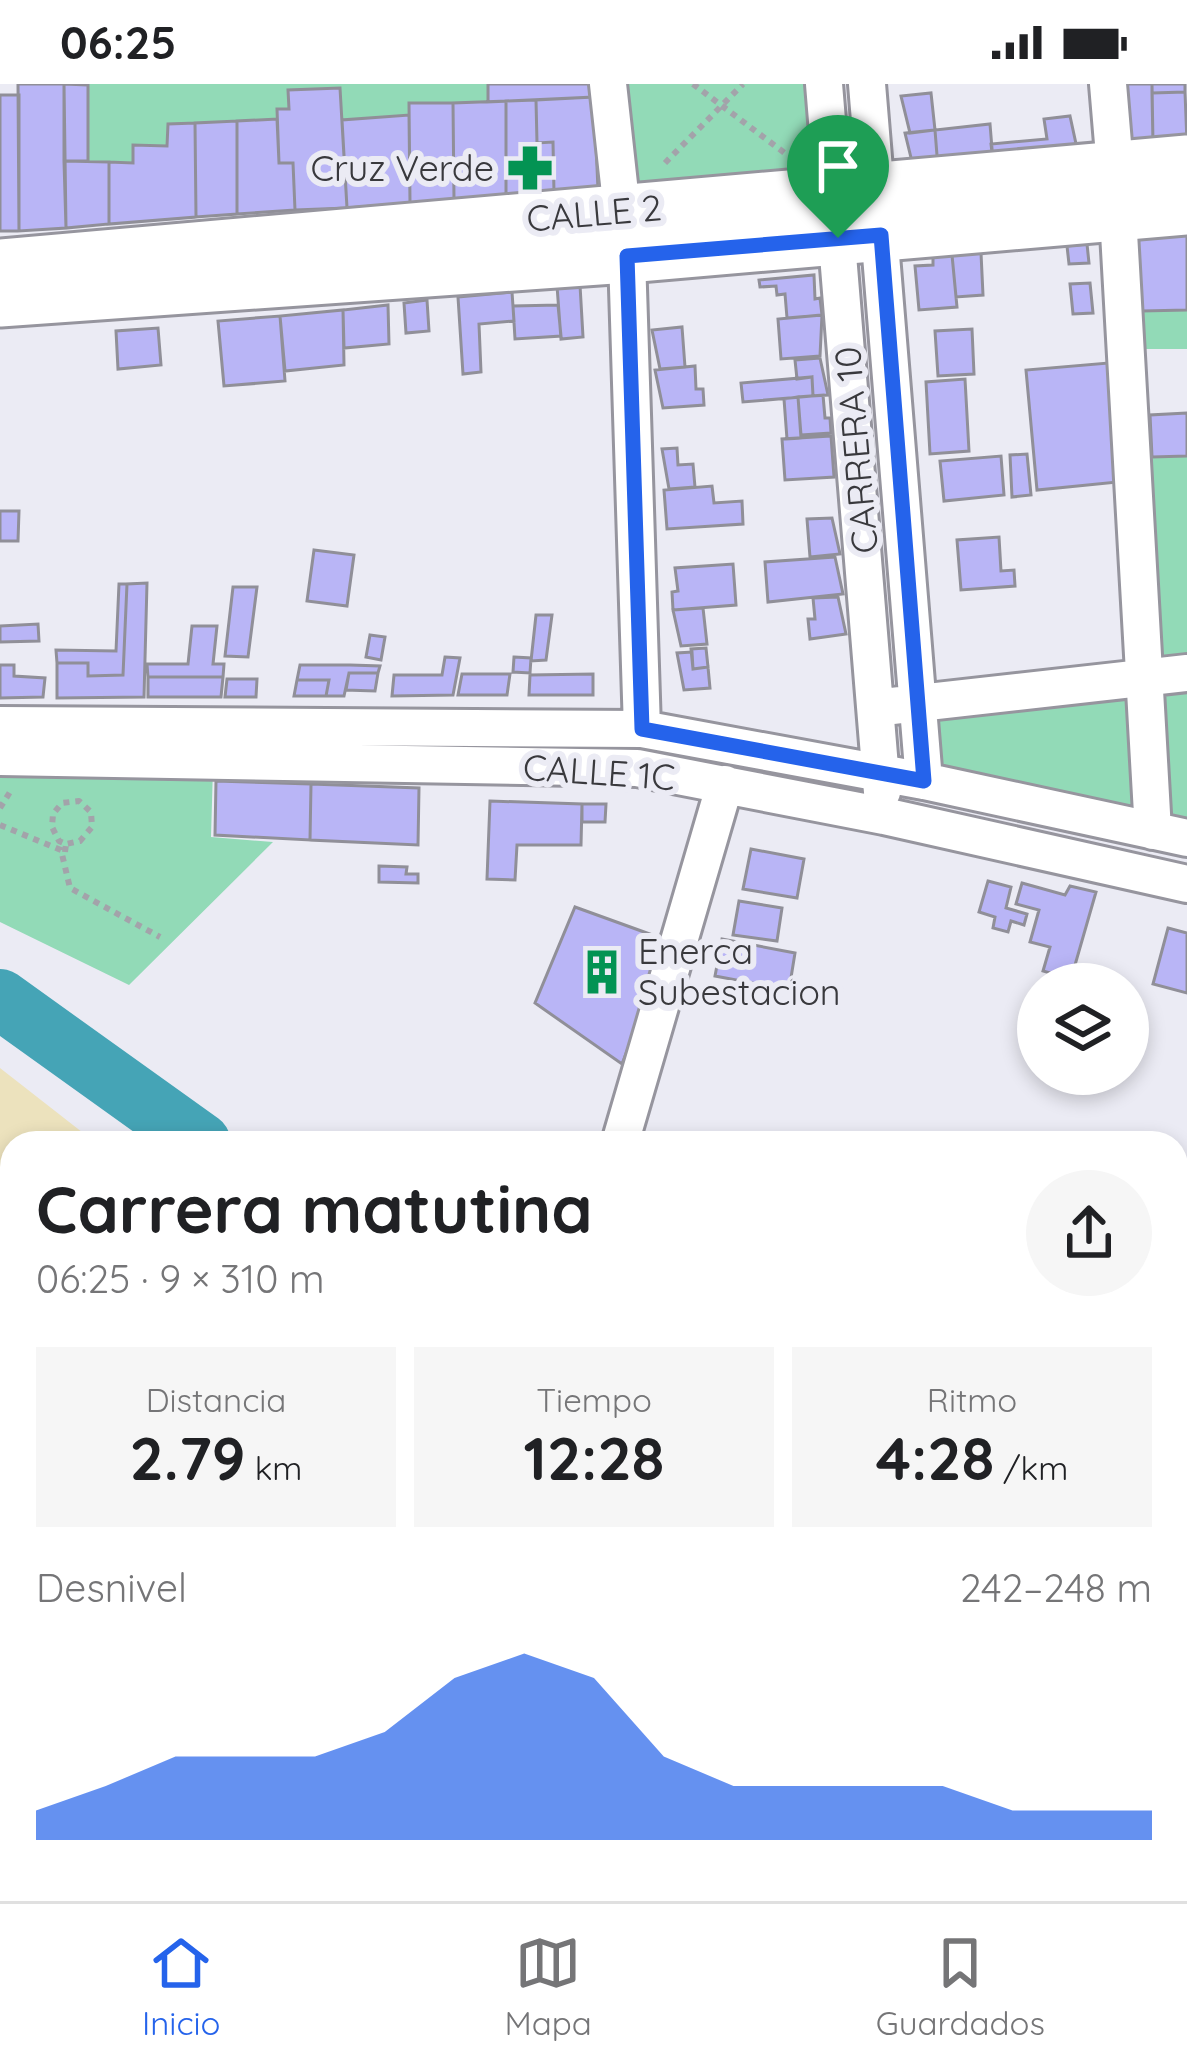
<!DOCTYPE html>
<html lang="es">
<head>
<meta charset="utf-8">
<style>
	:root { --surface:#fff; --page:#f6f6f6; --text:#202124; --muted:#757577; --line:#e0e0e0; --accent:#2563eb }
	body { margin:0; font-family:Quicksand,sans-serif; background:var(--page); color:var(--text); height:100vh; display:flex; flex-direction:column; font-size:45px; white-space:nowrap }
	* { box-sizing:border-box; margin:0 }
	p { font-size:39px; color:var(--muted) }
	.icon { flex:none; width:66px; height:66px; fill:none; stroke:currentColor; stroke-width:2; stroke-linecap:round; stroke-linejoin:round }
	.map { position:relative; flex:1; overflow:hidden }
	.panel { position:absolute; left:0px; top:1047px; width:1188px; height:771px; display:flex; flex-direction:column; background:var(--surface); border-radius:36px 36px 0 0; box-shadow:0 6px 18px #0003 }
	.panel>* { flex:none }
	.buttons { position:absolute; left:1017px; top:879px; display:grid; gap:24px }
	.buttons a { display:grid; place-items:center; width:132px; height:132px; border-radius:50%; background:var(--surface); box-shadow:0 6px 18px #0003; font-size:60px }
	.pin { position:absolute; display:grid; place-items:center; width:102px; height:102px; color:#fff; margin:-123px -51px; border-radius:50% 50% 50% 0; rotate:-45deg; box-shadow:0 0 12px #0007 }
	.pin .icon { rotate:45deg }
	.round { display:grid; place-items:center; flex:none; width:126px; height:126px; border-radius:63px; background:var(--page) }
	.summary { display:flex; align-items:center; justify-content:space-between; height:204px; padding:0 36px }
	h1 { font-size:66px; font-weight:700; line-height:90px }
	.metrics { display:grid; grid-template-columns:repeat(3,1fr); gap:18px; height:204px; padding:12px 36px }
	.metrics div { display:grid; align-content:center; border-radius:0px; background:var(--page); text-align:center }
	.metrics b { font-size:60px; font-weight:700 }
	.metrics small { font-size:33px; font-weight:400 }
	.metrics p { font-size:33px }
	.chart { height:336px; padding:24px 36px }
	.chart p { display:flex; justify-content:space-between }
	.chart svg { width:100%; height:216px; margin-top:12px; fill:var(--accent); opacity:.7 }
	.status { display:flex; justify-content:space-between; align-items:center; height:84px; padding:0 60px; background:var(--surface); direction:ltr }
	.status svg { height:33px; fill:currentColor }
	.menu { display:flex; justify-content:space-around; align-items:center; height:168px; border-top:3px solid var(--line); background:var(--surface); font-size:33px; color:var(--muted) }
	.menu a { display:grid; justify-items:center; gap:6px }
	.menu .active { color:var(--accent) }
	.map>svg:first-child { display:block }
	.green { fill:#92dab7 }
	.sand { fill:#ece2bd }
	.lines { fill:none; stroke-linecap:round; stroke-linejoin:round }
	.river { stroke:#45a4b6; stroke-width:60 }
	.building { fill:#b9b5f6; stroke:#908f98; stroke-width:3 }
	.street-casing { stroke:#96959e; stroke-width:42 }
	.secondary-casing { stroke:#96959e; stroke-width:57 }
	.path { stroke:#a3a3aa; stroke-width:6; stroke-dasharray:6 6; stroke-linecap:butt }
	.street { stroke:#fff; stroke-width:36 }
	.secondary { stroke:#fff; stroke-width:51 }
	.route-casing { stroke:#fff; stroke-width:24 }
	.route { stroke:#2563eb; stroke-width:15 }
	.labels { text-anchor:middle; stroke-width:12; stroke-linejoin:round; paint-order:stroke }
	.poi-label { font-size:36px; fill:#39393d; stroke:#ebebf4; text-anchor:end }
	.street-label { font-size:36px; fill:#39393d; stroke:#ebebf4 }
</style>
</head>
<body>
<div class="status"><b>06:25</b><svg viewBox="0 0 49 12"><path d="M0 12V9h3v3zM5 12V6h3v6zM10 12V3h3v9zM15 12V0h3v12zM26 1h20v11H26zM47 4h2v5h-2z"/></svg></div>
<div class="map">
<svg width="1187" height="1817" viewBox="0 0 1187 1817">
	<rect width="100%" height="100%" fill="#ebebf4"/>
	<path class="green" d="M67 0H488V18L410 19 409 31 342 36 277 25V35L169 40 167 62 134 61 133 79 88 77V1Z
		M617 0H820L827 100 627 117Z
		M1187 226V265H1146L1142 227Z
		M1187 372V577L1160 580 1152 373Z
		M1187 600V737L1161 731 1152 604Z
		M1139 604 1148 730 932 690 927 629Z
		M0 679 213 683 211 753 273 758 129 901 0 838Z
		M0 1350 12 1358V1806H436L441 1817H0Z"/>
	<path class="sand" d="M0 984 96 1059H12V1358L0 1350Z
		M781 1806H975L977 1817H790Z"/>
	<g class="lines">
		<path class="river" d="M0 915 201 1059
			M664 1806 670 1817"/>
	</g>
	<path class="building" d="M18 0H64L66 144 19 147Z
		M64 0 88 1V77H64Z
		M488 0H593L594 13 488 18Z
		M1127 0H1152L1153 60 1129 62Z
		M1152 0H1185V8L1152 9Z
		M340 4 347 124 295 126 293 79H279L277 25H289L288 6Z
		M1185 8 1187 59 1153 60 1152 9Z
		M931 9 935 46 910 49 901 12Z
		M0 11H19V147H0Z
		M594 13 598 106 554 109 553 58 537 59 536 16Z
		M536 16 537 59 553 58 554 109 506 112V17Z
		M506 17V112L454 116 453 19Z
		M409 19H453L454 116 410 119Z
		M409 31 410 119 347 124 342 36Z
		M1070 32 1078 69 993 77 991 60 1047 55 1044 35Z
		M277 35 279 79H293L295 126 237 130V37Z
		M237 37V130L196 133 195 39Z
		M195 39 196 133 109 140V78L133 79V61L167 62 168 40Z
		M990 40 993 77 938 84 935 46Z
		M935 46 938 84 914 86 905 49Z
		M64 77 109 78V140L66 144Z
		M1187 139V226L1142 227 1135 142Z
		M1087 160 1089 179 1069 180 1067 162Z
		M981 169 983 211 956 213 952 171Z
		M952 171 957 223 919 226 915 182 933 181V173Z
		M814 191 815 215 820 214 822 231 787 234 785 210 777 211 776 202 760 203 759 196Z
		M1090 199 1093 229 1073 230 1070 200Z
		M580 201 583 253 561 255 557 202Z
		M512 208 514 237 479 240 481 288 463 290 458 213Z
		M427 216 429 247 406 249 404 219Z
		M388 221 389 260 344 264 343 226Z
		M558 221 561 252 515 255 513 222Z
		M343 226 344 281 285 287 280 232Z
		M822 231 820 272 781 275 778 235Z
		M280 232 285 297 224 302 218 237Z
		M682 243 685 283 660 285 652 246Z
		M158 244 161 281 118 285 116 247Z
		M972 245 974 290 938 292 935 247Z
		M820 274 828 311 813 312 812 293 797 295 795 276Z
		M1108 279 1118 398 1037 406 1026 286Z
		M695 282 696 305H703L704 321 663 324 655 286Z
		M812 293 813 312 743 318 741 299Z
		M965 295 969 367 930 370 926 298Z
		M823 311 825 334H830L831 349 801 351 798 313Z
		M798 313 801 354 787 355 784 315Z
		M1187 329V372L1152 373 1150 331Z
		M831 352 834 393 785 396 782 355Z
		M677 364 678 381 693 380 695 403 669 405 662 365Z
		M1027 370 1031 411 1012 413 1010 371Z
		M1001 372 1004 411 944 417 940 377Z
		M712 402 714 419 742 417 743 440 667 445 664 406Z
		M0 427H19L18 457H0Z
		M832 434 840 470 810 473 807 435Z
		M999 453 1001 487 1014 486 1015 502 961 506 957 456Z
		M314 466 354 471 347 522 307 517Z
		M835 473 843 510 768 518 765 478Z
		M733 480 736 521 673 526 672 508 678 507 675 484Z
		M147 499 144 613 57 614V579H88V592L123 591 127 500Z
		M119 500H127L123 591 88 592V579H57L56 566 116 567Z
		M233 503H257L248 573 225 572Z
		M838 513 846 550 810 555 808 535H815L813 514Z
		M703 524 707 560 681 562 673 526Z
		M536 531H552L546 576 531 577Z
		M38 540 39 557 0 558V542Z
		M192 542H217L213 580H224L223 593H148L147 580H188Z
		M370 551 385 553 381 576 366 573Z
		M706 564 708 583 693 585 691 565Z
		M692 568 693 585 708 583 710 604 684 606 677 569Z
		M445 573 460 574 453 611 392 612 394 591H442Z
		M514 573 531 574 530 589 513 588Z
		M0 581H14V592L45 594 43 613 0 614Z
		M300 581H350L380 582 378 589H349L344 612H326L329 596H297Z
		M349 589H378L375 607 346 606Z
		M462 590H510L507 611H458Z
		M593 590V611H529L530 591Z
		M148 593H223L221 613H148Z
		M227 595H257L256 613H225Z
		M297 596H329L326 612H294Z
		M216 697 311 700 310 756 215 751Z
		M311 700 419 704 418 761 310 756Z
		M490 717 582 720 581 761H517L515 796 487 795Z
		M582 720H606L605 738H582Z
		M751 765 804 775 797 814 743 805Z
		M379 782 407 783 406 790H418V799L379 798Z
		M988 797 1011 803 1006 824 1027 830 1024 841 1011 837 1008 848 993 844 995 833 979 828Z
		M1022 799 1065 811 1070 802 1096 808 1071 895 1043 887 1050 863 1030 858 1039 826 1016 820Z
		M739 817 782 824 777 857 733 851Z
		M575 823 669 857 622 980 535 919Z
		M1168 844 1187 849V909L1153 900Z
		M722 855 795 869 789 906 715 892Z"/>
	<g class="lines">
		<g class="street-casing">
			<path id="street" d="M608 0 627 173 642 645
				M824 0 882 708
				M867 0 924 697
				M1108 0 1115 83
				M1118 131 1153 747
				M892 622 1187 589
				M0 641 642 645 924 697 1187 754
				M0 673 637 684 884 732 1187 800
				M620 1059 725 700
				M1176 1278 1187 1257
				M1176 1522 1187 1528"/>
		</g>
		<g class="secondary-casing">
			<path id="secondary" d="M0 181 1187 77
				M0 217 627 173 1187 125"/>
		</g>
		<path class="path" d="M693 0 786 70
			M665 79 743 0
			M0 724 10 708
			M0 741 61 766 70 804 160 853
			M65 768 66 760 59 757 52 743 53 730 62 719 79 717 91 728 92 743 80 757 66 760"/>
		<use href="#street" class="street"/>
		<use href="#secondary" class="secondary"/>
	</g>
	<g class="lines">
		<g class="route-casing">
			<path id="route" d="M881 151 924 697 642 645 627 172Z"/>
		</g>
		<use href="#route" class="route"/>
	</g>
	<defs>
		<g id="pharmacy-bare" transform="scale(3.6)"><path d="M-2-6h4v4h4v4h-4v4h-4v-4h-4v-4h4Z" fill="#039353" stroke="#ebebf4" stroke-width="2.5" paint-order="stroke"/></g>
		<g id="building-bare" transform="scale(3.6)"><path d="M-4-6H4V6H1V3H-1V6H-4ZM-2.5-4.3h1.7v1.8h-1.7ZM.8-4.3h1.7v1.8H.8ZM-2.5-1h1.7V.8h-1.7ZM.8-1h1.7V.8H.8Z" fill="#039353" stroke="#ebebf4" stroke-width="2.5" paint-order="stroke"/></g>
	</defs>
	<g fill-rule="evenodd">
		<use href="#pharmacy-bare" x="530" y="84"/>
		<use href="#building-bare" x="602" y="888"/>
	</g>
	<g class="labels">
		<g class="poi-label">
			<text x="494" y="97">Cruz Verde</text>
			<text x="638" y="880" text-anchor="start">Enerca<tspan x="638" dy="41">Subestacion</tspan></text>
		</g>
		<g class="street-label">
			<text transform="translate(594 129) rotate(-5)" y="13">CALLE 2</text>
			<text transform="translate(856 366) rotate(-95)" y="13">CARRERA 10</text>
			<text transform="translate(599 688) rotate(4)" y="13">CALLE 1C</text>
		</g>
	</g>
</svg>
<div class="buttons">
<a><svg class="icon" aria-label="layers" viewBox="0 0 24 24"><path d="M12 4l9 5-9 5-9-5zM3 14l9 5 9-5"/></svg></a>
</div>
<div class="pin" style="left:838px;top:154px;background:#1e9e55"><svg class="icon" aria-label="arrive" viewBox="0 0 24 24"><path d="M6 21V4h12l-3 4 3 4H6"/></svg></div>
<section class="panel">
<div class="summary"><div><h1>Carrera matutina</h1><p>06:25 · 9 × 310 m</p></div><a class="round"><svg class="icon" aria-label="share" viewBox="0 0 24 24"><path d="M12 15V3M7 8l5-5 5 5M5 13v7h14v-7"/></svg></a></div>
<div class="metrics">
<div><p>Distancia</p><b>2.79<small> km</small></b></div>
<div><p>Tiempo</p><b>12:28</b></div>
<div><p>Ritmo</p><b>4:28<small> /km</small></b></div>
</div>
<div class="chart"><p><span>Desnivel</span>242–248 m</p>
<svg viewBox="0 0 160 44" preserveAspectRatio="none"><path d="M0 44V38L10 33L20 27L30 27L40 27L50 22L60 11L70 6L80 11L90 27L100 33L110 33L120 33L130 33L140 38L150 38L160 38V44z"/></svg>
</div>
</section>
</div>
<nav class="menu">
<a class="active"><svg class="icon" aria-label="home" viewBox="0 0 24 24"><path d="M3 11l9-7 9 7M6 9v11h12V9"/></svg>Inicio</a>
<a><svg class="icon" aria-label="map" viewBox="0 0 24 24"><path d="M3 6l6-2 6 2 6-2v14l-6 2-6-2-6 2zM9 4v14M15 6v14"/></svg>Mapa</a>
<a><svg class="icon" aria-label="saved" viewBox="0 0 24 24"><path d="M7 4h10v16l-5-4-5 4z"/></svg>Guardados</a>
</nav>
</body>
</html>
